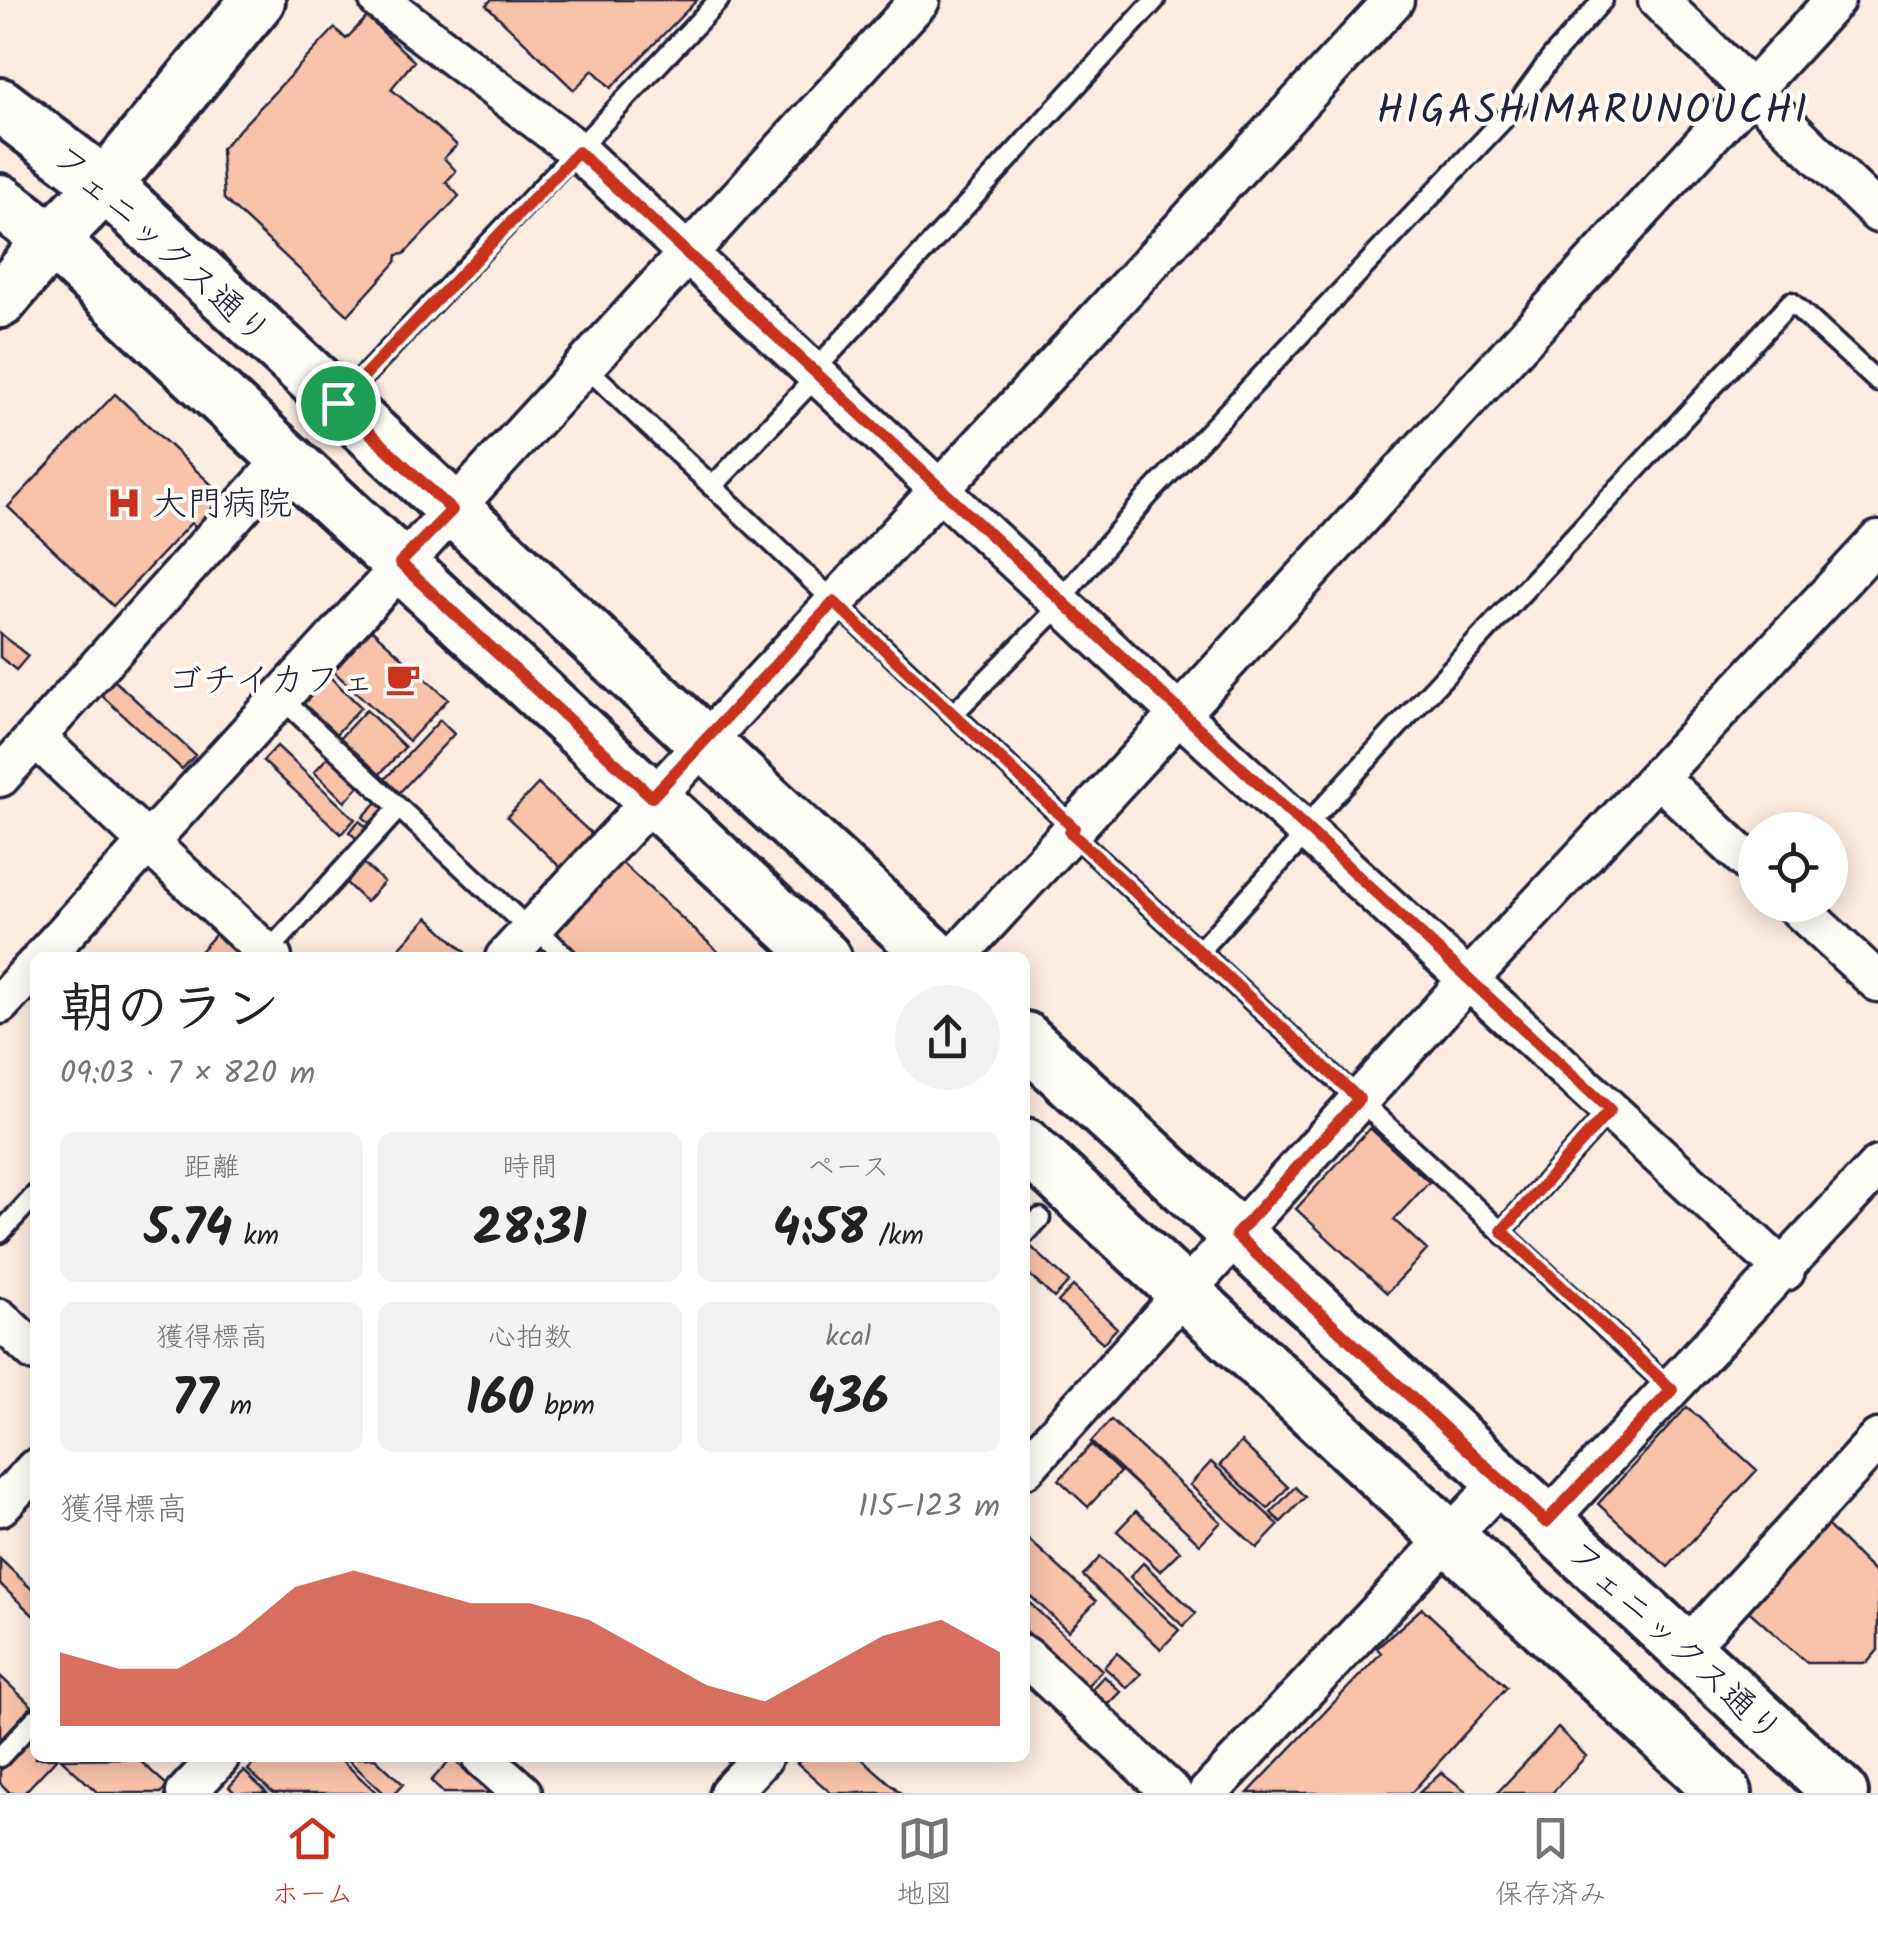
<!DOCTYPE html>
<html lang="ja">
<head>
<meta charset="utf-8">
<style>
	:root { --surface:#fff; --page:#f2f2f2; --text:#222; --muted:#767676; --line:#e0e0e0; --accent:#c8321e }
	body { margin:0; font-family:Kalam,"Klee One",sans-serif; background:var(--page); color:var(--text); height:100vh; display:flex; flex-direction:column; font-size:38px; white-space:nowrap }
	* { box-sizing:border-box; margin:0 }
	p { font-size:32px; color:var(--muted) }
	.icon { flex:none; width:55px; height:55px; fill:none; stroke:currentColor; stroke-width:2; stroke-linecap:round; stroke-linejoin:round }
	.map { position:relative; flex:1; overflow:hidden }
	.drawer { position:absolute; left:30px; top:952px; width:1000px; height:810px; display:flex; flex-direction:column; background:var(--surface); border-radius:15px; box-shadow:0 5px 25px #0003 }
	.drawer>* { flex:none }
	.fabs { position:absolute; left:1738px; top:812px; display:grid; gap:20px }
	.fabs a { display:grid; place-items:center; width:110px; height:110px; border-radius:50%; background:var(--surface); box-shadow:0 5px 25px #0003; font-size:50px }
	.pin { position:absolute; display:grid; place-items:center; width:85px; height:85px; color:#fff; margin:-42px; border:5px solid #fff; border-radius:50%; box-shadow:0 2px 10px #0007 }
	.round { display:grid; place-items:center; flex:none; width:105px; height:105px; border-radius:52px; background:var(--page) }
	.headline { display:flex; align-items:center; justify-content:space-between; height:170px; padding:0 30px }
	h1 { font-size:55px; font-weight:700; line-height:75px }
	.metrics { display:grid; grid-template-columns:repeat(3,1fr); gap:15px; height:170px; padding:10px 30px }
	.metrics div { display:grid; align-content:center; border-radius:15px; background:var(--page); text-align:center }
	.metrics b { font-size:50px; font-weight:700 }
	.metrics small { font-size:28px; font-weight:400 }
	.metrics p { font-size:28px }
	.chart { height:280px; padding:20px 30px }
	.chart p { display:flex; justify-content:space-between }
	.chart svg { width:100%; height:180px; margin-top:10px; fill:var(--accent); opacity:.7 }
	.dock { display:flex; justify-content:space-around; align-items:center; height:140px; border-top:2px solid var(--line); background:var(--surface); font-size:28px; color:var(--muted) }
	.dock a { display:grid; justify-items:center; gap:5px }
	.dock .selected { color:var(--accent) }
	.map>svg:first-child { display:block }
	.building { fill:#f8c2ab; stroke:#22223b; stroke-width:2.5 }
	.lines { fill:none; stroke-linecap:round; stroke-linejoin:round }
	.lane-casing { stroke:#22223b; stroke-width:25 }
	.street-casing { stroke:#22223b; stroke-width:45 }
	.secondary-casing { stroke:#22223b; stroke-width:60 }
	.lane { stroke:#fdfcf7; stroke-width:18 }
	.street { stroke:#fdfcf7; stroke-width:38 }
	.secondary { stroke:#fdfcf7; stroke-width:52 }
	.route-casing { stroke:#fff; stroke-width:20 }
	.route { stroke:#c8321e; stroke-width:12 }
	.labels { text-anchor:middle; stroke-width:8; stroke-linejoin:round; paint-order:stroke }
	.street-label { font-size:35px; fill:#22223b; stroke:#fdfcf7 }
	.poi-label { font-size:35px; fill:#22223b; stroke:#fdfcf7; text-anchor:start }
	.quarter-label { font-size:40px; letter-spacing:2.5px; fill:#22223b; stroke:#fdfcf7 }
</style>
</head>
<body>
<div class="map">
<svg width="1878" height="1793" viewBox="0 0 1878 1793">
	<rect width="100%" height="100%" fill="#fcebe0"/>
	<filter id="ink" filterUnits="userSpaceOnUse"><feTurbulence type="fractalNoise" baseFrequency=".01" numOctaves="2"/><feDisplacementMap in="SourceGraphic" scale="20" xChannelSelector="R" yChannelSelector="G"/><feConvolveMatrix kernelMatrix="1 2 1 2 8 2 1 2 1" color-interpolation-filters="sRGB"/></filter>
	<g filter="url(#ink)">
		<path class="building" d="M491 0H697L611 88 593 70 574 90 486 5Z
			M367 17 414 61 391 89 457 145 444 158 456 171 446 182 459 196 404 254 397 255 396 262 348 315 224 199 221 149 335 28 346 39Z
			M115 394 230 502 201 532 191 523 113 606 8 507Z
			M371 629 448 699 409 741 332 670Z
			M0 633 28 656 16 670 0 657Z
			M328 675 361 707 335 735 301 704Z
			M113 679 195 755 182 769 100 694Z
			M366 710 405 747 377 777 338 740Z
			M440 720 454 734 399 793 385 779Z
			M277 746 355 819 341 834 263 761Z
			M329 756 360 785 345 802 314 772Z
			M538 784 592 834 561 868 507 817Z
			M379 800 388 809 372 826 363 817Z
			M359 821 368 828 358 840 349 832Z
			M361 861 384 882 366 902 343 880Z
			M621 862 724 957 572 958 550 938Z
			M428 917 471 958 392 956Z
			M216 934 241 958H194Z
			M1370 1128 1429 1182 1394 1220 1427 1250 1387 1293 1296 1209Z
			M1026 1242 1069 1282 1054 1298 1025 1271Z
			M1073 1286 1117 1328 1103 1343 1058 1302Z
			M1687 1407 1757 1470 1668 1567 1598 1504Z
			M1111 1420 1221 1522 1200 1544 1091 1442Z
			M1241 1442 1288 1487 1268 1509 1220 1465Z
			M1091 1445 1120 1472 1088 1507 1059 1480Z
			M1211 1462 1279 1525 1257 1548 1190 1485Z
			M1295 1487 1305 1497 1281 1522 1271 1513Z
			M1136 1511 1180 1551 1160 1571 1117 1531Z
			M1821 1519 1878 1576V1650L1867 1663H1807L1742 1605Z
			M1025 1536 1096 1601 1068 1631 1025 1591Z
			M1100 1557 1179 1630 1161 1649 1083 1576Z
			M0 1559 35 1592V1617L0 1584Z
			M1143 1563 1196 1613 1183 1626 1130 1577Z
			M1025 1599 1102 1670 1086 1687 1025 1631Z
			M1422 1608 1507 1687 1411 1793H1248L1381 1653 1377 1648Z
			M1117 1653 1141 1674 1127 1688 1104 1667Z
			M0 1676 32 1706 0 1740Z
			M1104 1676 1121 1692 1106 1707 1089 1692Z
			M1558 1728 1586 1756 1552 1793H1497Z
			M35 1734V1758H57L24 1793H10L0 1783V1771Z
			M137 1758 168 1786 161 1793H98L61 1759Z
			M259 1758H339L377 1793H273L248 1770Z
			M346 1758H375L403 1784 395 1793H384Z
			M452 1758 490 1793H443L431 1781Z
			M802 1758H861L901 1793H831L797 1763Z
			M244 1771 267 1793H235L229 1787Z
			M1441 1772 1466 1791 1465 1793H1419Z"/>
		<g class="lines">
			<g class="lane-casing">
				<path id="lane" d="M585 366 1074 828
					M813 372 1155 0
					M342 399 719 0
					M712 487 817 376
					M1059 601 1148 496 1516 106 1551 58 1603 0
					M279 696 530 930
					M953 714 1062 604
					M1304 828 1791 302 1878 382
					M1070 832 1671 1389
					M534 926 567 958
					M1199 951 1308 832
					M267 953 399 808
					M1502 1231 1610 1110
					M0 1233 35 1195
					M1025 1234 1040 1218
					M0 1757 35 1719"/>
			</g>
			<g class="street-casing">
				<path id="street" d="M379 0 578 151 1179 714 1785 1271
					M1658 0 1878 213
					M36 738 272 958
					M0 777 286 457
					M1660 779 1755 868
					M1795 905 1878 982
					M42 958 920 0
					M505 958 1394 0
					M955 958 1835 0
					M0 1004 35 966
					M0 1319 35 1352
					M1025 1468 1469 979 1878 541
					M0 1506 35 1469
					M1546 1522 1878 1166
					M1685 1650 1878 1439
					M1025 1656 1172 1793
					M483 1758 522 1793
					M186 1793 219 1758
					M729 1793 762 1758
					M1208 1793 1502 1481"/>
			</g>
			<g class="secondary-casing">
				<path id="secondary" d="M0 105 105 185 936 958
					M0 201 51 240 824 958
					M0 301 51 240 105 185 258 0
					M1025 1039 1841 1793
					M1025 1145 1725 1793"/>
			</g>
			<use href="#lane" class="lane"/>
			<use href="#street" class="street"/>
			<use href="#secondary" class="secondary"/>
		</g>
	</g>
	<g class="lines" filter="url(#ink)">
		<g class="route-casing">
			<path id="route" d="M578 152 1610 1110 1502 1231 1672 1390 1546 1522 1236 1235 1359 1099 1070 832 1074 828 834 602 652 797 400 563 452 510 338 403Z"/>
		</g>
		<use href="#route" class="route"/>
	</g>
	<defs>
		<g id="hospital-bare" transform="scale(2.7)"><path d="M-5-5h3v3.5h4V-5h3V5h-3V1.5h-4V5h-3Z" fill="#c8321e" stroke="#fdfcf7" stroke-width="2.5" paint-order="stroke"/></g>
		<g id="cafe-bare" transform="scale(2.7)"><path d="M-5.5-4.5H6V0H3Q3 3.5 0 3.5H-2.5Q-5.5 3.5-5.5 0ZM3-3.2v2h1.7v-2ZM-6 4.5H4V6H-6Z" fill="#c8321e" stroke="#fdfcf7" stroke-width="2.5" paint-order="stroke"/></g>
	</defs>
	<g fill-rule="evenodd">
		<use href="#hospital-bare" x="124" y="503"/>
		<use href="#cafe-bare" x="403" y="679"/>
	</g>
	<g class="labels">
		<g class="street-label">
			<text transform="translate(162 244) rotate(42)" y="12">フェニックス通り</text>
			<text transform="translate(1675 1641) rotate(43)" y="12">フェニックス通り</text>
		</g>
		<g class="poi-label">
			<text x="152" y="515">大門病院</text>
			<text x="375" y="691" text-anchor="end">ゴチイカフェ</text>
		</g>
		<g class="quarter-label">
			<text x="1593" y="123">HIGASHIMARUNOUCHI</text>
		</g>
	</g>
</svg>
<div class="fabs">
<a><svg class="icon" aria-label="locate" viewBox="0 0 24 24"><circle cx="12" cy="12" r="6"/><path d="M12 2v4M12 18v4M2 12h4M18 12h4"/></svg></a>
</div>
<div class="pin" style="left:338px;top:403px;background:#1e9e55"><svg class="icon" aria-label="arrive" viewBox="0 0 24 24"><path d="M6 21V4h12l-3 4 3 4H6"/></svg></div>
<section class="drawer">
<div class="headline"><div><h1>朝のラン</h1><p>09:03 · 7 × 820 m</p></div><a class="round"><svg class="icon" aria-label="share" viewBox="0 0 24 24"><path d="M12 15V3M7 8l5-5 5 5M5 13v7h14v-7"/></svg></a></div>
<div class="metrics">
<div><p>距離</p><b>5.74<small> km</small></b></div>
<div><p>時間</p><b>28:31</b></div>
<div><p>ペース</p><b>4:58<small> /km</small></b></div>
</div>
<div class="metrics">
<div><p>獲得標高</p><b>77<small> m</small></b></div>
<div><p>心拍数</p><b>160<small> bpm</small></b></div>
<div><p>kcal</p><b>436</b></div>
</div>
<div class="chart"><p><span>獲得標高</span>115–123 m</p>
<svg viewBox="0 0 160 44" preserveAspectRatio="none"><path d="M0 44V26L10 30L20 30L30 22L40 10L50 6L60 10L70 14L80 14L90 18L100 26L110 34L120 38L130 30L140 22L150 18L160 26V44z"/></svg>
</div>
</section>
</div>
<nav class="dock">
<a class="selected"><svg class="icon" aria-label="home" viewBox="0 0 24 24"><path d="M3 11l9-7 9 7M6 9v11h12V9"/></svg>ホーム</a>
<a><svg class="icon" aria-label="map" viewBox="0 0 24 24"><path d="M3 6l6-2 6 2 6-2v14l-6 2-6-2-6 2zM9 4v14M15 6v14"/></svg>地図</a>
<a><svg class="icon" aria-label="saved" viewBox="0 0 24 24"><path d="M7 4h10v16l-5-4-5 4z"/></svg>保存済み</a>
</nav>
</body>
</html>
